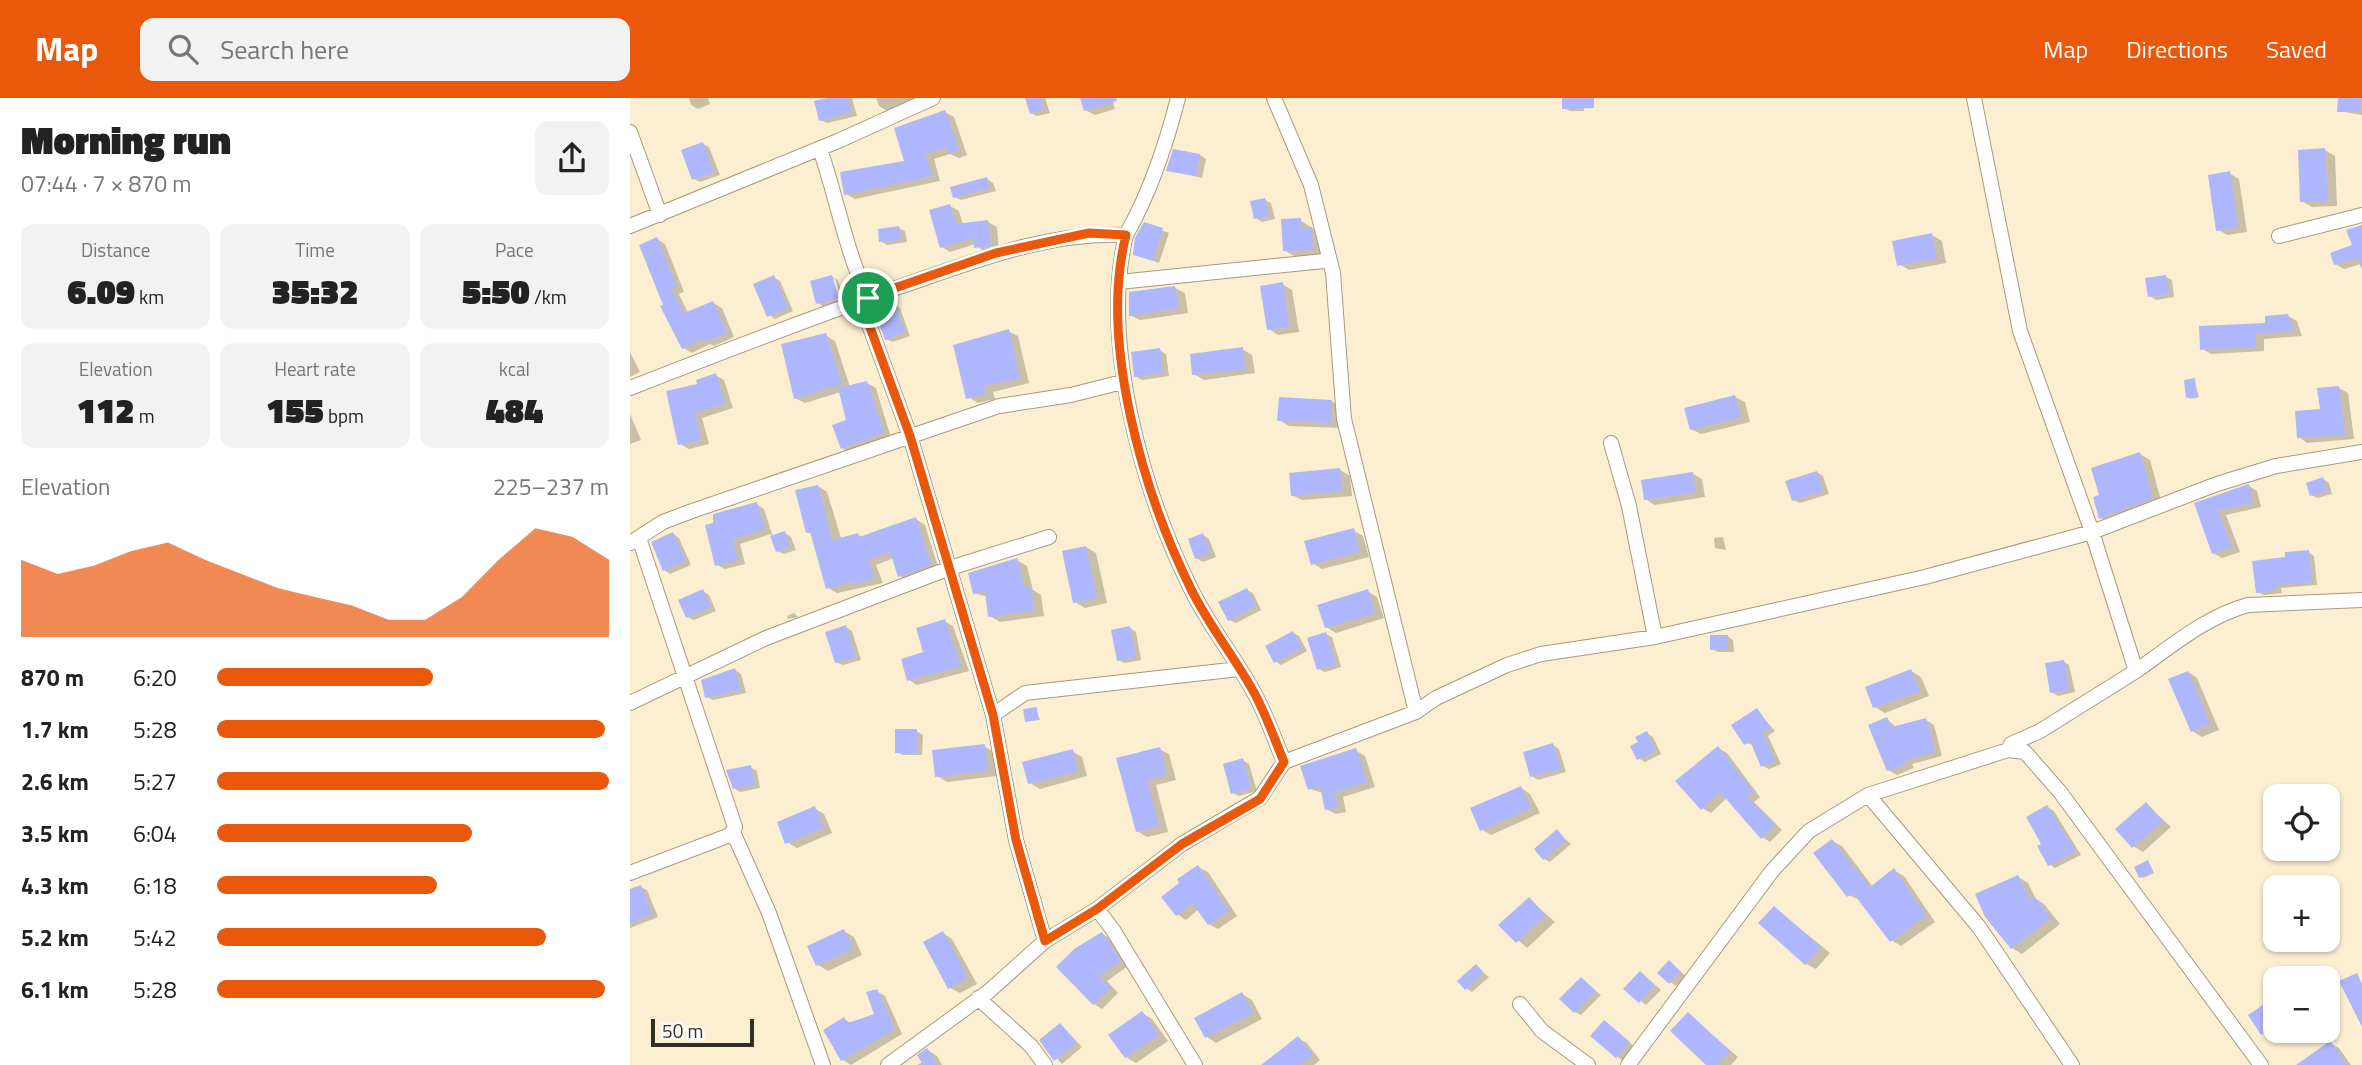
<!DOCTYPE html>
<html lang="en">
<head>
<meta charset="utf-8">
<style>
	:root { --surface:#fff; --page:#f2f2f2; --text:#222; --muted:#767676; --accent:#ea580c }
	body { margin:0; font-family:"Titillium Web",sans-serif; background:var(--page); color:var(--text); height:100vh; display:flex; flex-direction:column; font-size:26px; white-space:nowrap }
	* { box-sizing:border-box; margin:0 }
	p { font-size:23px; color:var(--muted) }
	.icon { flex:none; width:38px; height:38px; fill:none; stroke:currentColor; stroke-width:2; stroke-linecap:round; stroke-linejoin:round }
	.map { position:relative; flex:1; overflow:hidden }
	.details { display:flex; flex-direction:column; background:var(--surface); width:630px }
	.details>* { flex:none }
	.tools { position:absolute; left:1633px; top:686px; display:grid; gap:14px }
	.tools a { display:grid; place-items:center; width:77px; height:77px; border-radius:14px; background:var(--surface); box-shadow:0 2px 5px #0004; font-size:35px }
	.scale { position:absolute; left:21px; bottom:18px; width:103px; box-sizing:border-box; padding-left:7px; border:4px solid #342f24; border-top:0; font-size:19px; line-height:24px; white-space:nowrap; color:#342f24; -webkit-text-stroke:5px #fdfdfd; paint-order:stroke }
	.pin { position:absolute; display:grid; place-items:center; width:60px; height:60px; color:#fff; margin:-30px; border:4px solid #fff; border-radius:50%; box-shadow:0 2px 7px #0007 }
	.round { display:grid; place-items:center; flex:none; width:74px; height:74px; border-radius:14px; background:var(--page) }
	.head { display:flex; align-items:center; justify-content:space-between; height:119px; padding:0 21px }
	h1 { font-size:38px; font-weight:800; line-height:52px }
	.metrics { display:grid; grid-template-columns:repeat(3,1fr); gap:10px; height:119px; padding:7px 21px }
	.metrics div { display:grid; align-content:center; border-radius:14px; background:var(--page); text-align:center }
	.metrics b { font-size:35px; font-weight:800 }
	.metrics small { font-size:19px; font-weight:400 }
	.metrics p { font-size:19px }
	.chart { height:196px; padding:14px 21px }
	.chart p { display:flex; justify-content:space-between }
	.chart svg { width:100%; height:126px; margin-top:7px; fill:var(--accent); opacity:.7 }
	ul { padding:0 21px; list-style:none; font-size:23px }
	li { display:grid; grid-template-columns:112px 84px 1fr; align-items:center; height:52px }
	li i { height:18px; border-radius:9px; background:var(--accent) }
	header { display:flex; align-items:center; gap:42px; box-sizing:border-box; height:98px; padding:0 35px; background:var(--accent); color:#fff }
	header strong { font-size:33px }
	nav { display:flex; gap:38px; margin-inline-start:auto; font-size:24px }
	.search { width:490px; height:63px; background:var(--page); display:flex; align-items:center; gap:18px; box-sizing:border-box; padding:0 24px; border-radius:14px; color:var(--muted); font-size:26px }
	main { display:flex; flex:1; min-height:0 }
	.map>svg:first-child { display:block }
	.shadow { fill:#0003 }
	.building { fill:#aeb7fd }
	.lines { fill:none; stroke-linecap:round; stroke-linejoin:round }
	.minor-casing { stroke:#a69a7f; stroke-width:16 }
	.minor { stroke:#fff; stroke-width:14 }
	.route-casing { stroke:#fff; stroke-width:14 }
	.route { stroke:#ea580c; stroke-width:9 }
</style>
</head>
<body>
<header>
<strong>Map</strong>
<div class="search"><svg class="icon" aria-label="search" viewBox="0 0 24 24"><circle cx="10" cy="10" r="6"/><path d="M15 15l6 6"/></svg>Search here</div>
<nav><a>Map</a><a>Directions</a><a>Saved</a></nav>
</header>
<main>
<section class="details">
<div class="head"><div><h1>Morning run</h1><p>07:44 · 7 × 870 m</p></div><a class="round"><svg class="icon" aria-label="share" viewBox="0 0 24 24"><path d="M12 15V3M7 8l5-5 5 5M5 13v7h14v-7"/></svg></a></div>
<div class="metrics">
<div><p>Distance</p><b>6.09<small> km</small></b></div>
<div><p>Time</p><b>35:32</b></div>
<div><p>Pace</p><b>5:50<small> /km</small></b></div>
</div>
<div class="metrics">
<div><p>Elevation</p><b>112<small> m</small></b></div>
<div><p>Heart rate</p><b>155<small> bpm</small></b></div>
<div><p>kcal</p><b>484</b></div>
</div>
<div class="chart"><p><span>Elevation</span>225–237 m</p>
<svg viewBox="0 0 160 44" preserveAspectRatio="none"><path d="M0 44V17L10 22L20 19L30 14L40 11L50 17L60 22L70 27L80 30L90 33L100 38L110 38L120 30L130 17L140 6L150 9L160 17V44z"/></svg>
</div>
<ul>
<li><b>870 m</b>6:20<i style="width:55%"></i></li>
<li><b>1.7 km</b>5:28<i style="width:99%"></i></li>
<li><b>2.6 km</b>5:27<i style="width:100%"></i></li>
<li><b>3.5 km</b>6:04<i style="width:65%"></i></li>
<li><b>4.3 km</b>6:18<i style="width:56%"></i></li>
<li><b>5.2 km</b>5:42<i style="width:84%"></i></li>
<li><b>6.1 km</b>5:28<i style="width:99%"></i></li>
</ul>
</section>
<div class="map">
<svg width="1732" height="967" viewBox="0 0 1732 967">
	<rect width="100%" height="100%" fill="#fcefd1"/>
	<path class="shadow" d="M59 0H78L80 6 68 11 61 7Z
		M204 0H222L227 18 197 25 190 22Z
		M246 0H294L259 14 249 8Z
		M396 0H415L420 15 407 18 401 15Z
		M451 0H482L485 11 465 17 455 12Z
		M934 0H953L954 13H940L934 10Z
		M1709 0H1732V17L1709 13Z
		M315 14 324 19 337 57 329 60 320 56 304 61 310 83 225 101 216 96 276 64Z
		M73 46 79 49 90 77 70 84 64 81Z
		M1695 52 1705 58 1707 108 1682 109 1672 103Z
		M570 57 576 61 572 80 538 72Z
		M1599 75 1609 81 1617 134 1597 137 1587 131Z
		M357 81 363 85 366 93 331 102 324 99Z
		M635 102 641 105 645 121 632 124 626 120Z
		M320 108 329 113 333 127 358 124 367 129 369 152 354 154 345 146 320 154 312 149Z
		M670 122 691 136 692 157 664 158 654 152Z
		M515 126 539 135 529 165 505 156Z
		M1732 129V169L1731 166 1714 171 1705 166 1724 148 1719 133Z
		M269 130 275 133 277 144 257 147 251 143Z
		M1302 137 1312 143 1316 165 1279 172 1269 166Z
		M27 141 35 146 54 194 49 196 58 215 83 205 92 210 104 239 84 248 80 246 62 255 53 250 35 208Z
		M143 179 150 183 163 213 145 221 139 217Z
		M202 179 208 182 214 203 212 204 205 181H202L208 205 194 209 188 205Z
		M1536 179 1542 182 1544 199 1526 202 1520 198Z
		M652 186 662 192 669 234 648 237 639 231Z
		M545 190 555 195 558 215 510 222 500 217Z
		M264 206 270 210 280 238 263 244 256 241Z
		M1658 218 1667 223 1672 238 1634 241V253L1581 256 1572 251Z
		M378 233 388 238 399 285 363 294 365 301 348 305 338 299Z
		M195 237 205 243 220 289 237 285 246 290 261 340 220 355 212 350 218 323 211 294 175 305 165 300Z
		M612 251 622 257 625 275 574 282 564 276Z
		M529 252 536 256 539 278 512 282 505 278Z
		M0 254 10 274 0 279Z
		M85 277 94 282 103 310 72 320 79 346 59 351 50 346 69 288Z
		M1564 282 1569 299 1561 301 1558 299Z
		M1709 290 1718 295 1724 341 1677 345 1669 339Z
		M1105 299 1115 304 1120 324 1071 336 1061 331Z
		M701 303 711 309 710 330 659 328 649 322Z
		M0 316 11 342 0 346Z
		M1510 356 1520 362 1532 406 1480 425 1471 420 1472 398Z
		M710 372 720 378 722 398 672 402 662 397Z
		M1187 374 1193 378 1199 396 1170 405 1163 402Z
		M1063 376 1072 381 1075 399 1025 407 1015 401Z
		M1693 381 1699 385 1702 396 1688 400 1681 397Z
		M188 388 197 394 212 443 228 437 233 440 286 421 295 427 309 472 279 484 270 478 264 460 246 467 253 485 207 495 198 490 183 437 177 434Z
		M1619 388 1627 393 1631 409 1596 417 1610 454 1592 460 1583 455 1566 406Z
		M126 406 134 411 143 439 155 435 161 439 166 452 154 456 147 453 141 436 110 446 115 466 95 471 87 467Z
		M723 432 733 438 739 459 692 471 682 465Z
		M43 436 49 440 61 467 40 476 34 472Z
		M573 437 579 441 586 459 573 464 566 460Z
		M1093 439 1096 452 1085 450 1084 440Z
		M456 449 466 455 477 505 455 510 445 504Z
		M1678 454 1684 458 1687 487 1651 490 1652 495 1634 497 1627 494 1657 461Z
		M387 462 397 468 403 492 411 497 414 518 370 524 360 518 358 499 344 495Z
		M616 492 623 495 631 512 606 525 599 522Z
		M73 493 79 497 86 513 64 522 58 519Z
		M737 493 747 499 754 520 706 535 696 529Z
		M164 515 168 519 158 521 157 518Z
		M314 523 323 528 339 573 287 587 279 582Z
		M216 529 222 533 231 562 213 567 206 564Z
		M500 530 506 534 511 562 495 565 488 562Z
		M663 535 669 538 677 553 651 567 645 563Z
		M695 536 702 539 711 569 695 574 689 571Z
		M1097 538 1103 542 1104 554H1088L1082 551Z
		M1433 563 1439 567 1445 594 1428 598 1422 594Z
		M105 572 111 576 116 595 83 602 77 599Z
		M1281 573 1291 579 1299 598 1255 615 1245 609Z
		M1558 574 1567 580 1589 632 1572 639 1562 633Z
		M406 611 410 622 397 623Z
		M1127 612 1145 633 1138 638 1151 666 1139 671 1133 668 1124 647 1115 645Z
		M1257 621 1267 630 1296 622 1304 627 1312 658 1282 666 1284 670 1267 677 1258 672Z
		M286 633 293 637 292 657H273L266 654Z
		M1017 635 1023 639 1031 656 1015 664 1008 660 1010 645Z
		M923 647 929 651 936 674 908 682 902 678Z
		M354 648 364 654 367 678 317 684 307 678Z
		M1088 650 1097 655 1130 699 1124 704 1152 732 1140 744 1132 739 1097 700 1081 715 1072 710Z
		M529 651 539 656 546 682 526 687 538 734 517 739 507 733 488 661Z
		M725 652 735 658 745 689 713 699 716 714 706 716 696 711 693 695 680 691Z
		M442 653 452 659 457 678 410 691 400 685Z
		M612 662 619 666 627 693 609 698 603 695Z
		M120 669 127 673 130 690 110 694 104 690Z
		M891 690 900 696 910 715 861 737 851 731Z
		M1516 706 1541 729 1513 754 1503 748Z
		M1417 709 1424 713 1451 757 1425 770 1419 766 1414 747Z
		M184 710 194 716 202 735 167 750 157 744Z
		M927 734 941 746 920 764 914 761Z
		M1202 743 1212 748 1243 789 1265 773 1274 778 1305 824 1271 848 1261 842 1230 802 1218 797Z
		M1518 764 1524 775 1513 780 1510 779Z
		M568 769 578 774 607 818 588 831 579 826 569 811 556 822 547 816Z
		M1388 779 1398 785 1406 801 1414 806 1430 826 1392 856 1382 850Z
		M10 789 17 792 28 819 0 830V793Z
		M899 801 925 824 897 850 871 827Z
		M1145 810 1200 855 1186 871 1176 866Z
		M214 833 224 839 232 857 198 873 188 867Z
		M313 835 322 841 347 886 330 895 320 890Z
		M472 836 481 841 498 868 477 883 488 895 472 911 464 906Z
		M1039 864 1056 878 1046 888 1040 884Z
		M846 869 859 879 842 894 836 890Z
		M1016 879 1031 892 1016 907 996 891Z
		M951 881 971 897 951 917 945 914Z
		M246 893 255 898 272 936 221 967 213 962 214 921 222 926 246 917Z
		M612 896 622 902 632 921 586 945 577 939Z
		M1645 901V933H1654L1642 941 1632 935Z
		M512 915 522 921 538 943 506 965 496 959Z
		M1058 916 1108 959 1101 967H1079Z
		M430 927 452 949 432 966 411 943Z
		M980 928 1005 949 993 963 962 938Z
		M668 940 677 945 690 962 684 967H634Z
		M1700 945 1709 950 1721 967H1670Z
		M298 952 307 958 312 967H287L293 964Z"/>
	<path class="building" d="M197 0H218L222 14 189 23 184 3Z
		M395 0H411L414 11 400 16Z
		M450 0H486L487 3 454 13Z
		M932 0H964V10L932 11Z
		M1708 0H1731L1730 14H1707Z
		M315 12 329 52 318 56 316 49 295 56 302 78 214 97 210 74 274 63 264 30Z
		M73 44 84 74 62 82 51 52Z
		M1695 50 1698 103 1670 104 1668 52Z
		M543 51 570 56 566 78 536 73Z
		M1600 73 1608 129 1586 133 1578 77Z
		M357 79 360 90 323 100 320 89Z
		M635 100 639 118 624 121 620 103Z
		M320 106 326 126 358 122 361 148 344 150 343 140 310 150 299 112Z
		M671 120V129H682L683 152 653 153 651 121Z
		M514 124 533 130 523 163 503 157 505 140Z
		M1732 127V171L1727 160 1704 167 1700 155 1722 147 1716 132Z
		M269 128 271 142 249 144 248 131Z
		M1302 135 1307 160 1267 168 1262 143Z
		M27 139 47 189 41 191 54 215 83 203 97 235 74 244 72 241 52 251 30 208 33 207 9 147Z
		M144 177 158 210 137 219 123 186Z
		M202 177 209 200 186 206 180 183Z
		M1536 177 1539 196 1518 199 1515 180Z
		M653 184 659 229 637 232 630 188Z
		M545 188 549 210 499 218V194Z
		M264 205 275 234 255 242 244 212Z
		M1658 216 1664 233 1625 236 1626 249 1570 252 1569 228 1635 225V218Z
		M379 231 390 280 354 288 356 296 336 301 323 247Z
		M196 235 212 286 164 301 151 246Z
		M613 249 615 271 562 277 560 256Z
		M530 250 533 275 504 279 501 254Z
		M86 275 95 305 65 315 71 342 48 347 36 293 67 286 66 282Z
		M1565 280 1567 299 1556 300 1554 282Z
		M237 283 254 335 211 351 202 327 216 322 208 290Z
		M1709 288 1715 337 1667 340 1665 313 1690 311 1687 290Z
		M1105 297 1111 319 1060 332 1054 310Z
		M649 299 702 302 701 325 647 323Z
		M1510 354 1523 400 1469 421 1463 399 1469 397 1461 370Z
		M710 370 712 393 661 398 659 375Z
		M1187 373 1193 393 1162 403 1155 383Z
		M1063 374 1066 394 1014 402 1011 382Z
		M1693 379 1697 393 1680 398 1676 385Z
		M1619 386 1623 405 1588 412 1602 449 1582 456 1564 405Z
		M188 387 202 442 228 435 229 439 286 419 301 467 268 479 260 454 238 462 244 479 225 487 224 483 196 491 180 434 176 435 165 392Z
		M127 404 135 431 103 442 108 462 85 468 75 427 83 425V416Z
		M724 430 730 453 681 467 674 443Z
		M155 433 160 449 146 454 140 438Z
		M43 434 56 463 33 473 21 444Z
		M573 435 580 455 565 461 558 441Z
		M456 448 467 500 443 505 432 453Z
		M1679 452 1682 484 1646 487V492L1626 495 1622 463 1655 459V454Z
		M387 460 395 490 401 489 404 513 358 519 355 493 343 496 338 475Z
		M617 490 626 508 598 523 588 504Z
		M73 491 81 509 56 520 48 502Z
		M738 491 745 515 695 530 687 507Z
		M315 521 331 568 277 583 271 561 293 554 286 530Z
		M216 527 226 559 205 565 195 534Z
		M500 528 506 559 487 563 481 532Z
		M663 533 672 550 644 565 635 548Z
		M696 534 706 566 687 572 677 540Z
		M1080 537H1098V551L1080 552Z
		M1434 562 1439 592 1420 595 1415 565Z
		M105 570 111 592 75 600 71 582Z
		M1281 571 1290 593 1243 610 1235 589Z
		M1558 573 1580 626 1561 634 1538 581Z
		M407 609 408 622 395 624 393 611Z
		M1127 610 1140 629 1133 634 1145 663 1131 669 1120 643 1114 647 1101 627Z
		M1257 619 1262 629 1296 620 1305 654 1275 662 1276 666 1257 673 1238 627Z
		M265 631H287V655H265Z
		M1017 633 1026 653 1007 662 1000 648 1008 644 1005 639Z
		M923 645 931 671 900 679 893 654Z
		M355 646 358 673 305 679 302 652Z
		M1088 648 1123 693 1117 698 1145 727 1131 741 1090 694 1071 712 1045 683Z
		M530 649 537 676 517 682 529 728 506 734 486 660Z
		M726 650 737 684 704 694 708 709 695 712 690 688 678 692 670 668Z
		M443 651 448 673 398 686 392 664Z
		M613 660 621 690 601 696 593 666Z
		M121 667 125 687 103 691 96 672Z
		M891 688 901 710 850 733 840 710Z
		M1516 704 1533 723 1502 750 1485 731Z
		M1417 707 1446 753 1418 768 1407 748 1411 746 1396 719Z
		M185 708 194 730 155 746 147 724Z
		M927 731 936 742 913 762 904 751Z
		M1202 741 1240 789 1264 770 1296 818 1260 844 1223 795 1217 799 1183 755Z
		M1518 762 1523 773 1509 780 1504 769Z
		M568 767 599 813 578 827 562 805 546 818 531 799 549 785 547 781Z
		M1388 777 1400 802 1404 798 1421 820 1381 851 1355 819 1345 796Z
		M11 787 22 816 0 825V791Z
		M899 799 916 817 886 845 868 827Z
		M1144 808 1191 849 1175 867 1128 825Z
		M214 831 223 851 186 868 177 848Z
		M313 833 338 880 318 891 293 844Z
		M472 834 491 863 469 878 481 890 463 907 426 869 444 851Z
		M1039 862 1050 873 1039 886 1027 875Z
		M846 866 854 875 835 892 827 883Z
		M1010 873 1025 887 1009 905 993 891Z
		M1727 875 1732 886V929L1709 883Z
		M951 879 966 893 944 915 929 901Z
		M247 891 265 931 211 963 193 932 214 919 218 925 244 916 236 894Z
		M612 894 623 915 575 940 564 920Z
		M1645 899V927L1631 937 1618 917Z
		M512 913 529 937 495 960 478 937Z
		M1058 914 1100 953 1086 967H1076L1040 933Z
		M974 922 1000 944 986 960 960 938Z
		M430 925 447 944 424 963 409 942Z
		M668 938 683 957 670 967H631Z
		M1700 943 1717 967H1666Z
		M297 950 307 967H293L287 957Z"/>
	<g class="lines">
		<g class="minor-casing">
			<path id="minor" d="M644 0 681 87 703 175 714 321 786 614
				M1344 0 1390 233 1462 434 1506 573 1410 633 1381 646 1378 652
				M0 34 30 117
				M190 51C207 101 216 153 238 200
				M0 128 208 43 303 0
				M496 137C520 95 536 47 548 0
				M1649 138 1732 117
				M489 184 694 163
				M230 202 280 338 363 617 386 742 415 843
				M0 290C89 255 179 221 269 189 343 164 418 133 496 137 470 245 513 394 561 491 578 526 603 557 622 591 635 613 644 640 654 664
				M981 345 999 408 1025 539
				M0 445 33 424 62 413 369 308 441 297 492 284
				M1506 573C1542 548 1575 519 1618 507L1732 502
				M0 605 136 540 320 470 419 439
				M363 617 395 595 609 571
				M1238 697 1349 829 1442 967
				M103 734 139 815 193 967
				M0 775 100 737 105 729 9 440
				M467 811 483 832 565 967
				M348 900 401 948 415 967
				M890 906 912 933 958 967
				M258 967 358 894 415 843 467 811 552 746 630 700 654 664 786 614 806 600 877 567 911 556 1025 539 1295 479 1462 434 1587 386 1646 368 1732 354
				M998 967 1142 773 1179 733 1238 697 1378 652 1395 654 1430 694 1631 967"/>
		</g>
		<use href="#minor" class="minor"/>
	</g>
	<g class="lines">
		<g class="route-casing">
			<path id="route" d="M459 135 496 137C469 244 513 394 561 491 578 526 603 557 622 591 635 613 644 640 654 664L630 701 552 746 467 811 415 843 386 742 363 617 280 338 230 202 366 155Z"/>
		</g>
		<use href="#route" class="route"/>
	</g>
</svg>
<div class="tools">
<a><svg class="icon" aria-label="locate" viewBox="0 0 24 24"><circle cx="12" cy="12" r="6"/><path d="M12 2v4M12 18v4M2 12h4M18 12h4"/></svg></a>
<a>+</a>
<a>−</a>
</div>
<div class="scale">50 m</div>
<div class="pin" style="left:238px;top:200px;background:#1e9e55"><svg class="icon" aria-label="arrive" viewBox="0 0 24 24"><path d="M6 21V4h12l-3 4 3 4H6"/></svg></div>
</div>
</main>
</body>
</html>
